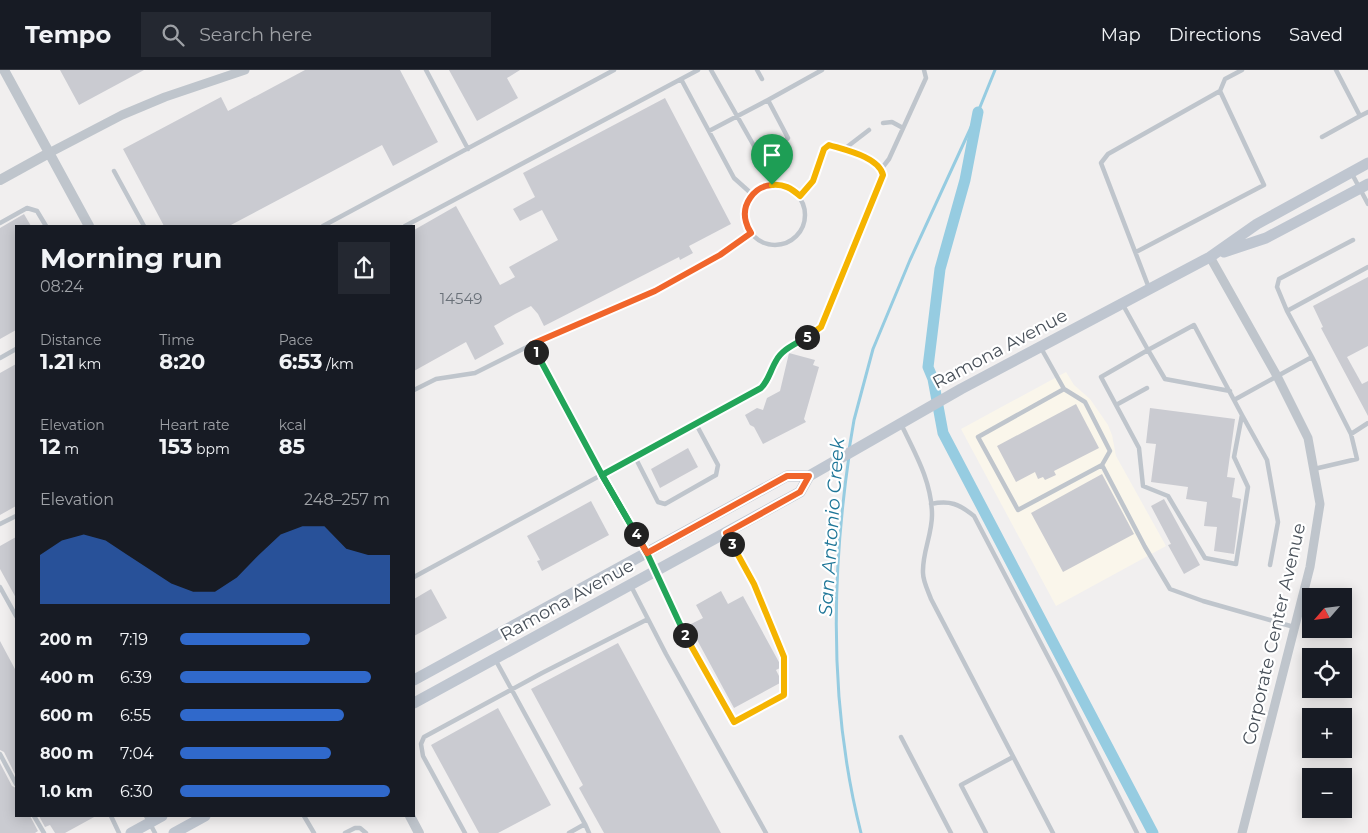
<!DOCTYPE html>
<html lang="en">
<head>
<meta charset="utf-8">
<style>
	:root { --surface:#171b24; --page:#242831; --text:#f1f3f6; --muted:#9ea1a6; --line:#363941; --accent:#3069cb }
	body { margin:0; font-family:Montserrat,sans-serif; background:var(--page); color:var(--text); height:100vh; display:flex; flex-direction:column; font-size:19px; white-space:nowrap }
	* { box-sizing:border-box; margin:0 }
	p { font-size:16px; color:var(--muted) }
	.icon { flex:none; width:28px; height:28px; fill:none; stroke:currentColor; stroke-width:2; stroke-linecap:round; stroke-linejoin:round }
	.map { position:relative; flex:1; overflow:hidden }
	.panel { position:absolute; left:15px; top:155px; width:400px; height:592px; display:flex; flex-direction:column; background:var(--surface); border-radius:0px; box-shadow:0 2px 12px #0003 }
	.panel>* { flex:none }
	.needle { width:32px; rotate:242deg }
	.fabs { position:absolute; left:1302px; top:518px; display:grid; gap:10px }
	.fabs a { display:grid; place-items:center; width:50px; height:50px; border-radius:0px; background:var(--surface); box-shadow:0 2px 12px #0003; font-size:25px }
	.pin { position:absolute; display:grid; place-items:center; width:42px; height:42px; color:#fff; margin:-51px -21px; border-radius:50% 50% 50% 0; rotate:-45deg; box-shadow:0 0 5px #0007 }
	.pin .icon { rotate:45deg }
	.km { position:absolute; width:25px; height:25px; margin:-12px; border-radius:50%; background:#222; color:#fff; font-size:14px; line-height:25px; text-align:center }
	.round { display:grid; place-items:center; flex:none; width:52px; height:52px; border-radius:0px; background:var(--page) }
	.overview { display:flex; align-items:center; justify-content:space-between; height:85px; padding:0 25px }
	h1 { font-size:28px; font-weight:700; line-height:38px }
	.figures { display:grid; grid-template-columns:repeat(3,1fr); gap:8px; height:85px; padding:5px 25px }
	.figures div { display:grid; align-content:center }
	.figures b { font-size:21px; font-weight:700 }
	.figures small { font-size:14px; font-weight:400 }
	.figures p { font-size:14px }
	.chart { height:140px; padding:10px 25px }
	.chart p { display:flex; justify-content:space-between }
	.chart svg { width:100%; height:90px; margin-top:5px; fill:var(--accent); opacity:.7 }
	ul { padding:0 25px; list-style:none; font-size:16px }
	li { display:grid; grid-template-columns:80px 60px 1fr; align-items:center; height:38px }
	li i { height:12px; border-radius:6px; background:var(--accent) }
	header { display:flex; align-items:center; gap:30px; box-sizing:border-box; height:70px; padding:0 25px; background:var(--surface); border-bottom:1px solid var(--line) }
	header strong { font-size:24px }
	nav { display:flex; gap:28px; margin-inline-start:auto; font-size:18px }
	.search { width:350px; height:45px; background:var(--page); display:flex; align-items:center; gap:12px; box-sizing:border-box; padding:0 18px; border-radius:0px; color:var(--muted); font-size:19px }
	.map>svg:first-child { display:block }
	.commercial { fill:#faf6eb }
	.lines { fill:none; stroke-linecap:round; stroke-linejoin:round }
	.stream { stroke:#96cce1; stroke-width:3 }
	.canal { stroke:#96cce1; stroke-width:11 }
	.building { fill:#cacbd1 }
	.service { stroke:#bfc5cc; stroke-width:4.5 }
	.minor { stroke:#bfc5cc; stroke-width:9 }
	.tertiary { stroke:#bfc5cc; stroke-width:10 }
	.secondary { stroke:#bfc6d0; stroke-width:11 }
	.split-1-casing { stroke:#fff; stroke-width:10 }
	.split-2-casing { stroke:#fff; stroke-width:10 }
	.split-3-casing { stroke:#fff; stroke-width:10 }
	.split-4-casing { stroke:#fff; stroke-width:10 }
	.split-5-casing { stroke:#fff; stroke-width:10 }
	.split-6-casing { stroke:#fff; stroke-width:10 }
	.split-1 { stroke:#f0652b; stroke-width:6 }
	.split-2 { stroke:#22a559; stroke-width:6 }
	.split-3 { stroke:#f5b400; stroke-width:6 }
	.split-4 { stroke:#f0652b; stroke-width:6 }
	.split-5 { stroke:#22a559; stroke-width:6 }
	.split-6 { stroke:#f5b400; stroke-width:6 }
	.labels { text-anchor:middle; stroke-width:4.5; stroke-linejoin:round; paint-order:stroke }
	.number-label { font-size:15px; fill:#697078 }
	.street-label { font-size:18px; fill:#49515a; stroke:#fff }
	.water-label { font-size:19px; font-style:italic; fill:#1e7698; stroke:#fff }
</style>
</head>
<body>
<header>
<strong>Tempo</strong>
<div class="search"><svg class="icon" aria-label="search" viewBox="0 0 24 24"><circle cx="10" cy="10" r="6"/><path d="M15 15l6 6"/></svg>Search here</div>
<nav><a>Map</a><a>Directions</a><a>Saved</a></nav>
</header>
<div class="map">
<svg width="1368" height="763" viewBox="0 0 1368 763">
	<rect width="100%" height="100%" fill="#f1efef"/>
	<path class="commercial" d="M1066 302 1074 315 1090 329 1108 355 1112 365 1116 386 1166 476 1056 536 961 359Z"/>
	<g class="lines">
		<path class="stream" d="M849 380 854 350 873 279 910 190 978 42 995 0
			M849 386C831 510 830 641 861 763"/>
		<path class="canal" d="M978 42 965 110 940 199 928 297 933 309 943 363 1153 763"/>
	</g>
	<path class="building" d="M60 0H144L79 35Z
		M305 0H400L438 72 393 96 382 75 229 156H164L123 79 221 27 228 41Z
		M449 0H520L507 8 518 28 477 51Z
		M665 28 731 154 689 176 693 183 680 190 679 187 544 256 538 244 531 236 515 244 494 256 504 274 475 290 466 272 414 301V160L456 136 500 215 515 207 509 197 558 170 542 140 520 151 513 139 535 127 523 103Z
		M24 144 31 156H16V260L0 269V158Z
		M1368 207V276L1347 287 1362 314 1368 311V346L1321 258 1323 257 1313 236Z
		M789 283 815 290 813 295 819 297 804 349 806 352 763 374 754 357 750 355 745 345 757 338 763 340 767 328 780 321Z
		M16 294V436L0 445V303Z
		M1076 334 1099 378 1054 401 1056 405 1045 410 1043 407 1038 409 1035 402 1016 412 997 376Z
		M1150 338 1235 349 1227 407 1235 408 1232 427 1241 429 1234 484 1214 481 1217 457 1204 456 1207 432 1186 429 1188 417 1151 412 1156 374 1146 373Z
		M688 378 698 397 660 418 651 399Z
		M1102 404 1134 464 1063 502 1031 443Z
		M1164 429 1200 495 1184 504 1168 475 1171 474 1151 436Z
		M591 431 609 465 542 501 537 491 540 490 527 466Z
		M16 467V528L0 499V476Z
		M431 519 447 548 414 566V529Z
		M721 521 728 534 743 526 780 594V598L776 600 780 608V613L734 638 689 555 703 548 696 535Z
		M0 571 16 601V706L4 682 0 680Z
		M618 573 721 763H604L579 718 583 715 531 619Z
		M498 638 551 735 498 763H479L431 675Z
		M0 693 12 716 16 718V746H30L38 761 35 763H0Z
		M39 746H96L65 763H55L50 755 45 757Z"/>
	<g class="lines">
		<path class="service" d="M426 0 468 79
			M711 0 758 83 772 115
			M757 0 762 9
			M681 9 734 108 753 125
			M1220 21 1225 9 1242 0
			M768 30 822 0
			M1360 46 1368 42
			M883 53 892 52 903 58
			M709 61 768 30 788 68 762 92
			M1322 67 1360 46 1336 0
			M843 80 869 60
			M882 98 889 89 926 8 924 0
			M114 101 144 156
			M1351 102 1368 134
			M745 145a30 30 0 1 1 60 0a30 30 0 1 1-60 0Z
			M0 153 27 138 37 141 46 156
			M323 156 614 0
			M405 156 698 0
			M1136 182 1264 115 1220 21 1108 84 1101 93 1149 218
			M1123 235 1148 280 1101 307 1139 378 1143 416 1168 426 1205 488 1236 494 1248 417 1234 387 1242 345 1267 390 1278 452 1270 495
			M1287 241 1277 217 1279 209 1353 170
			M532 274 602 405 646 481
			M1041 278 1064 319 1085 332 1110 381 1102 395 1018 440 978 367 1064 319
			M1312 287 1351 364 1368 353
			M0 288 16 279
			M414 320 436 309 475 303 549 266 625 235 655 221 720 185 751 163
			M1230 321 1165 309 1148 280 1194 255 1242 345
			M1234 330 1312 287 1287 241 1368 197
			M1116 335 1147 318
			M901 354C915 383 932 412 932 445 932 465 922 483 923 503 923 511 928 521 931 529L1053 763
			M635 387 658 432 665 434 716 405 718 395 696 354
			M1102 395 1145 477 1170 519 1203 531 1294 557
			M1314 399 1357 389 1351 364
			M931 434C950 430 959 434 974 446L1058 606 1137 763
			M0 454 16 446
			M656 503 685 566 734 652 784 625V587L754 514 727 464
			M414 507 761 318C772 307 772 291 784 281 795 271 810 267 821 257L883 105C879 87 845 80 829 75L824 79 813 111 800 126
			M631 516 666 584 766 763
			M0 517 16 546
			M495 589 585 754 569 763
			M901 667 951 763
			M0 684 16 714
			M34 746 44 763
			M111 746 119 763
			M146 746 155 763
			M304 746 314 763
			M585 754 589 763
			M345 763 355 758H360L366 763
			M465 763 423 686 421 674 424 667 542 603 648 549
			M986 763 961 715 1013 687"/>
		<path class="minor" d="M49 83 122 45 165 27 245 0
			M1210 187 1277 306 1308 368 1320 434 1310 497 1242 763"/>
		<path class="tertiary" d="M4 0 89 156
			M0 110 49 83
			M410 746 419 763"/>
		<path class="secondary" d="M1224 182 1266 168 1368 114
			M414 610 787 406H809L961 319 1210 187 1257 154 1368 93
			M414 633 800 422 809 406
			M131 763 162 746
			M174 763 205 746"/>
	</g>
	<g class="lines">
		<g class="split-1-casing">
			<path id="split-1" d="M536 282 532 274 655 221 720 185 751 163C749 160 747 156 746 152 741 135 754 116 772 115"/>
		</g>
		<g class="split-2-casing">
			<path id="split-2" d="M536 282 602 405 647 483 685 565"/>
		</g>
		<g class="split-3-casing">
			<path id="split-3" d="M685 565 734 652 784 625V587L754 514 732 474"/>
		</g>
		<g class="split-4-casing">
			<path id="split-4" d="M636 464 647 483 787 406H809L800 422 726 463 732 474"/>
		</g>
		<g class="split-5-casing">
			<path id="split-5" d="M636 464 602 405 761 318C769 310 770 301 776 291 782 279 796 274 807 267"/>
		</g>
		<g class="split-6-casing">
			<path id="split-6" d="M772 115C784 114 791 118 800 126L813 111 824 79 829 75C845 80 879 87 883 105L821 257 807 267"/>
		</g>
		<use href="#split-1" class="split-1"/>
		<use href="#split-2" class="split-2"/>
		<use href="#split-3" class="split-3"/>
		<use href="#split-4" class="split-4"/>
		<use href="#split-5" class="split-5"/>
		<use href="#split-6" class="split-6"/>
	</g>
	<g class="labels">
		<g class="number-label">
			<text x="461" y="234">14549</text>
		</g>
		<g class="street-label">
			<text transform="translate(1000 279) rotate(-28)" y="6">Ramona Avenue</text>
			<text transform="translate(567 530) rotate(-29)" y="6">Ramona Avenue</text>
			<text transform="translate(1274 564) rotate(-77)" y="6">Corporate Center Avenue</text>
		</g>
		<g class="water-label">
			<text transform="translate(831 457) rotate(-86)" y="7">San Antonio Creek</text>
		</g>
	</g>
</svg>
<div class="fabs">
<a><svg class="needle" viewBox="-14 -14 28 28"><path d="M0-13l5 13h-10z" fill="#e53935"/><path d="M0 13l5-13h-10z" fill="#9ea1a6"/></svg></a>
<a><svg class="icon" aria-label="locate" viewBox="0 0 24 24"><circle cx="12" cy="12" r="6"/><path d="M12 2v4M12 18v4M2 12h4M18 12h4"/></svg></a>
<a>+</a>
<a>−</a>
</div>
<div class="pin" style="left:772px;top:115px;background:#1e9e55"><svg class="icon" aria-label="arrive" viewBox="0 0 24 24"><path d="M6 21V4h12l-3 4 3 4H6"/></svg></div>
<b class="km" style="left:536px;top:282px">1</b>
<b class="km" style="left:685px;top:565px">2</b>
<b class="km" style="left:732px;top:474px">3</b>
<b class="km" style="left:636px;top:464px">4</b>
<b class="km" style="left:807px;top:267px">5</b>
<section class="panel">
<div class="overview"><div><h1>Morning run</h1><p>08:24</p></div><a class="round"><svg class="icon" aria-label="share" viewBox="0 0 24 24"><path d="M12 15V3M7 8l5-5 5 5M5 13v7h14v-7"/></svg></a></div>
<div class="figures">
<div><p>Distance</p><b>1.21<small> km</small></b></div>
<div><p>Time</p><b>8:20</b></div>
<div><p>Pace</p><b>6:53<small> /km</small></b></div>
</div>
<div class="figures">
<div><p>Elevation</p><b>12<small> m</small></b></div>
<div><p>Heart rate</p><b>153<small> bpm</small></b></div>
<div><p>kcal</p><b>85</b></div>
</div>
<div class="chart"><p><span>Elevation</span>248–257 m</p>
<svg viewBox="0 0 160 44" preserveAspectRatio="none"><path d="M0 44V20L10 13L20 10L30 13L40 20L50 27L60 34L70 38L80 38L90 31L100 20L110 10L120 6L130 6L140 17L150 20L160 20V44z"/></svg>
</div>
<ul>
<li><b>200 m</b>7:19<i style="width:62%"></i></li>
<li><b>400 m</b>6:39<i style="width:91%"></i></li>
<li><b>600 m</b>6:55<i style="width:78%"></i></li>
<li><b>800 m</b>7:04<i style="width:72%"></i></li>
<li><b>1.0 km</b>6:30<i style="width:100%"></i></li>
</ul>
</section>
</div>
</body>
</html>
